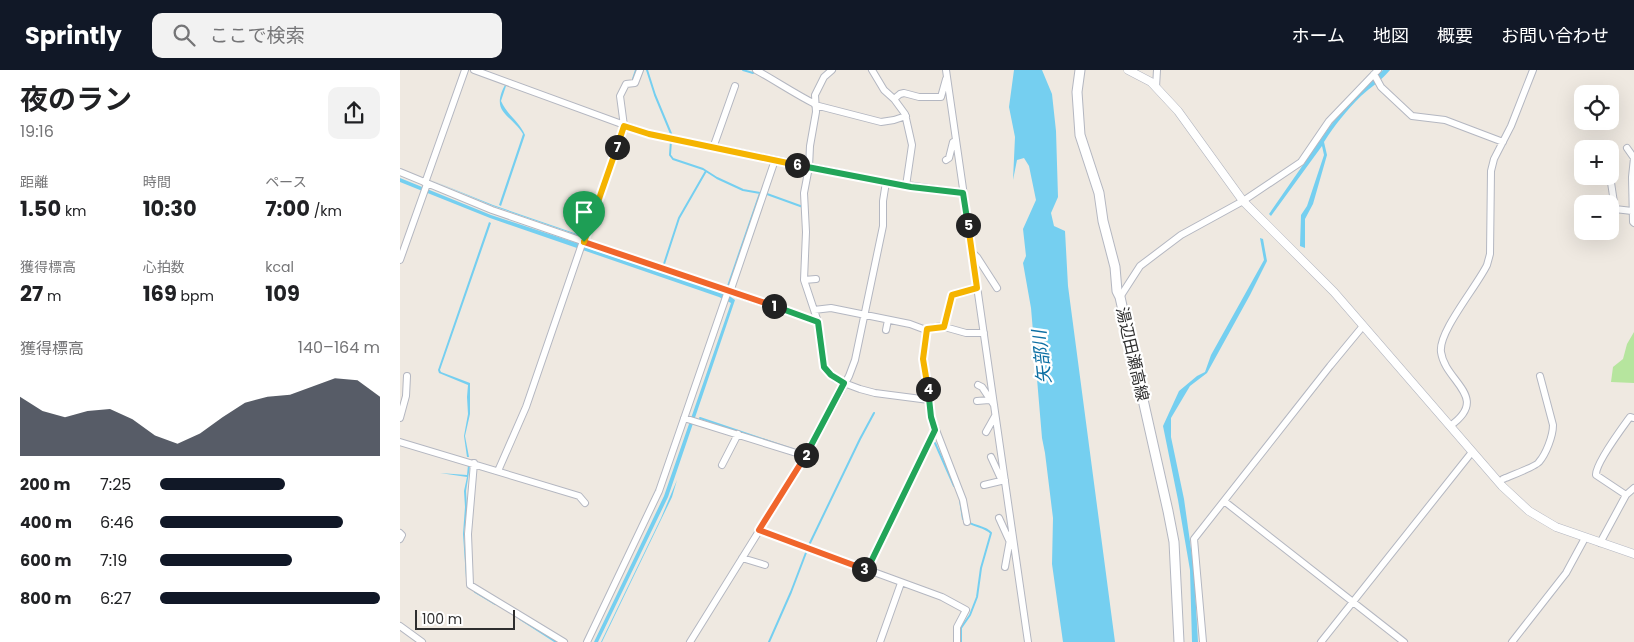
<!DOCTYPE html>
<html lang="ja">
<head>
<meta charset="utf-8">
<style>
	:root { --surface:#fff; --page:#f2f2f2; --text:#202124; --muted:#757577; --accent:#111827 }
	body { margin:0; font-family:Poppins,"Noto Sans JP",sans-serif; background:var(--page); color:var(--text); height:100vh; display:flex; flex-direction:column; font-size:19px; white-space:nowrap }
	* { box-sizing:border-box; margin:0 }
	p { font-size:16px; color:var(--muted) }
	.icon { flex:none; width:28px; height:28px; fill:none; stroke:currentColor; stroke-width:2; stroke-linecap:round; stroke-linejoin:round }
	.map { position:relative; flex:1; overflow:hidden }
	.side { display:flex; flex-direction:column; background:var(--surface); width:400px }
	.side>* { flex:none }
	.controls { position:absolute; left:1174px; top:15px; display:grid; gap:10px }
	.controls a { display:grid; place-items:center; width:45px; height:45px; border-radius:10px; background:var(--surface); box-shadow:0 5px 20px #0002; font-size:25px }
	.scale { position:absolute; left:15px; bottom:12px; width:100px; box-sizing:border-box; padding-left:5px; border:2px solid #2e2e2e; border-top:0; font-size:14px; line-height:18px; white-space:nowrap; color:#2e2e2e; -webkit-text-stroke:4px #fff; paint-order:stroke }
	.pin { position:absolute; display:grid; place-items:center; width:42px; height:42px; color:#fff; margin:-51px -21px; border-radius:50% 50% 50% 0; rotate:-45deg; box-shadow:0 0 5px #0007 }
	.pin .icon { rotate:45deg }
	.km { position:absolute; width:25px; height:25px; margin:-12px; border-radius:50%; background:#222; color:#fff; font-size:14px; line-height:25px; text-align:center }
	.round { display:grid; place-items:center; flex:none; width:52px; height:52px; border-radius:10px; background:var(--page) }
	.head { display:flex; align-items:center; justify-content:space-between; height:85px; padding:0 20px }
	h1 { font-size:28px; font-weight:700; line-height:38px }
	.figures { display:grid; grid-template-columns:repeat(3,1fr); gap:8px; height:85px; padding:5px 20px }
	.figures div { display:grid; align-content:center }
	.figures b { font-size:21px; font-weight:700 }
	.figures small { font-size:14px; font-weight:400 }
	.figures p { font-size:14px }
	.chart { height:140px; padding:10px 20px }
	.chart p { display:flex; justify-content:space-between }
	.chart svg { width:100%; height:90px; margin-top:5px; fill:var(--accent); opacity:.7 }
	ul { padding:0 20px; list-style:none; font-size:16px }
	li { display:grid; grid-template-columns:80px 60px 1fr; align-items:center; height:38px }
	li i { height:12px; border-radius:6px; background:var(--accent) }
	header { display:flex; align-items:center; gap:30px; box-sizing:border-box; height:70px; padding:0 25px; background:var(--accent); color:#fff }
	header strong { font-size:24px }
	nav { display:flex; gap:28px; margin-inline-start:auto; font-size:18px }
	.search { width:350px; height:45px; background:var(--page); display:flex; align-items:center; gap:12px; box-sizing:border-box; padding:0 18px; border-radius:10px; color:var(--muted); font-size:19px }
	main { display:flex; flex:1; min-height:0 }
	.map>svg:first-child { display:block }
	.green { fill:#b6e59e }
	.water { fill:#75cff0 }
	.lines { fill:none; stroke-linecap:round; stroke-linejoin:round }
	.stream { stroke:#75cff0; stroke-width:2 }
	.minor-casing { stroke:#b4b7c1; stroke-width:8 }
	.tertiary-casing { stroke:#b4b7c1; stroke-width:9 }
	.secondary-casing { stroke:#b4b7c1; stroke-width:11 }
	.minor { stroke:#fff; stroke-width:6 }
	.tertiary { stroke:#fff; stroke-width:8 }
	.secondary { stroke:#fff; stroke-width:9 }
	.split-1-casing { stroke:#fff; stroke-width:10 }
	.split-2-casing { stroke:#fff; stroke-width:10 }
	.split-3-casing { stroke:#fff; stroke-width:10 }
	.split-4-casing { stroke:#fff; stroke-width:10 }
	.split-5-casing { stroke:#fff; stroke-width:10 }
	.split-6-casing { stroke:#fff; stroke-width:10 }
	.split-7-casing { stroke:#fff; stroke-width:10 }
	.split-8-casing { stroke:#fff; stroke-width:10 }
	.split-1 { stroke:#f0652b; stroke-width:6 }
	.split-2 { stroke:#22a559; stroke-width:6 }
	.split-3 { stroke:#f0652b; stroke-width:6 }
	.split-4 { stroke:#22a559; stroke-width:6 }
	.split-5 { stroke:#f5b400; stroke-width:6 }
	.split-6 { stroke:#22a559; stroke-width:6 }
	.split-7 { stroke:#f5b400; stroke-width:6 }
	.split-8 { stroke:#f5b400; stroke-width:6 }
	.labels { text-anchor:middle; stroke-width:4.5; stroke-linejoin:round; paint-order:stroke }
	.street-label { font-size:16px; fill:#2e2e2e; stroke:#fff }
	.water-label { font-size:18px; font-style:italic; fill:#0d6fa3; stroke:#fff }
</style>
</head>
<body>
<header>
<strong>Sprintly</strong>
<div class="search"><svg class="icon" aria-label="search" viewBox="0 0 24 24"><circle cx="10" cy="10" r="6"/><path d="M15 15l6 6"/></svg>ここで検索</div>
<nav><a>ホーム</a><a>地図</a><a>概要</a><a>お問い合わせ</a></nav>
</header>
<main>
<section class="side">
<div class="head"><div><h1>夜のラン</h1><p>19:16</p></div><a class="round"><svg class="icon" aria-label="share" viewBox="0 0 24 24"><path d="M12 15V3M7 8l5-5 5 5M5 13v7h14v-7"/></svg></a></div>
<div class="figures">
<div><p>距離</p><b>1.50<small> km</small></b></div>
<div><p>時間</p><b>10:30</b></div>
<div><p>ペース</p><b>7:00<small> /km</small></b></div>
</div>
<div class="figures">
<div><p>獲得標高</p><b>27<small> m</small></b></div>
<div><p>心拍数</p><b>169<small> bpm</small></b></div>
<div><p>kcal</p><b>109</b></div>
</div>
<div class="chart"><p><span>獲得標高</span>140–164 m</p>
<svg viewBox="0 0 160 44" preserveAspectRatio="none"><path d="M0 44V15L10 22L20 25L30 22L40 21L50 26L60 34L70 38L80 33L90 25L100 18L110 15L120 14L130 10L140 6L150 7L160 15V44z"/></svg>
</div>
<ul>
<li><b>200 m</b>7:25<i style="width:57%"></i></li>
<li><b>400 m</b>6:46<i style="width:83%"></i></li>
<li><b>600 m</b>7:19<i style="width:60%"></i></li>
<li><b>800 m</b>6:27<i style="width:100%"></i></li>
</ul>
</section>
<div class="map">
<svg width="1234" height="572" viewBox="0 0 1234 572">
	<rect width="100%" height="100%" fill="#efe9e1"/>
	<path class="green" d="M1234 262V313L1211 312 1213 297 1223 289 1227 274Z"/>
	<path class="water" d="M614 0H642L652 24 656 61 658 127 651 143 654 156 665 161 668 216 715 572H663L652 494 653 448 645 383 642 368 631 238 623 193 626 186 623 159 636 130 629 96 624 88 617 90 613 110 615 67 609 37Z
		M983 0H990C982 10 971 17 961 26 947 40 934 56 924 72L927 85 913 134 905 149V178L900 176 901 145 907 136 924 85 922 76 871 146 869 144 930 56 956 25Z
		M105 15 106 16 101 31C107 45 119 51 125 65L101 136 99 135 123 64C111 44 90 43 105 15Z
		M0 108 91 145 186 176 193 180 328 225 335 230 268 427 198 572H194L264 426 331 233 319 227 90 148 0 112Z
		M31 110 93 135 180 165V166L93 136Z
		M89 152 91 153 40 300 41 302 70 313V344L65 366 69 387H67L64 366 68 344 67 327 68 315 39 303 38 300Z
		M860 168 863 169 867 191 850 225 807 303 790 316 771 348V367L784 429 794 500 798 572H792L790 500 778 430 763 356 779 321 797 306 805 302 811 285 864 190Z
		M68 395 70 396 66 421 67 437 64 464 67 509 66 508 63 464 65 437 64 421 67 407 40 403 67 405Z
		M277 410 272 427 202 572H201L261 448Z"/>
	<g class="lines">
		<path class="stream" d="M247 0 255 25 272 66
			M343 0 353 3
			M233 9 236 0
			M271 70 270 85 273 89 303 99 317 108 343 120 360 123 328 216
			M367 124 403 137
			M264 194 279 148 306 101
			M336 220 342 221
			M344 223 398 242
			M424 301 433 311 439 313
			M300 348 392 379
			M535 373 554 416
			M560 430 563 449C573 457 585 456 591 463L581 498 577 527 570 545 561 558V572
			M365 457 406 391
			M409 475 460 369 474 343
			M75 522 95 534
			M120 549 156 572
			M369 572 391 522 407 480"/>
		<g class="minor-casing">
			<path id="minor" d="M74 0 249 64 486 112 563 123
				M356 0C376 11 395 24 415 34
				M432 0 424 7 415 25 416 42 410 76 409 97 404 123 406 162 404 210 418 252 424 297 431 305 444 313 460 319 475 323 529 330
				M472 0 484 20 494 29 505 44 512 75 506 116
				M546 0 628 572
				M974 4 981 17 1012 46 1045 50 1103 72
				M756 17 757 0
				M494 29 500 24 504 23 519 27H541L546 9
				M415 35 481 52 494 50 506 46
				M313 78 335 16
				M1227 78 1234 88 1232 107 1233 152 1234 153
				M546 90 549 88 553 72 556 71
				M1210 93 1211 84
				M0 102 92 140 418 252
				M1210 106 1215 139 1232 141
				M25 113 65 0
				M184 172 224 56 220 26 226 14 235 13 240 0
				M572 182 577 187 597 218
				M0 190 27 114
				M404 210 416 209
				M330 222 375 90
				M720 227 740 196 781 165 843 131 901 92 929 51 978 0
				M414 240 431 238 510 254 526 260
				M544 257 552 225 577 218
				M486 260 488 250
				M578 315 582 317 594 335
				M577 331 589 330
				M0 348 6 326 7 306
				M284 348 406 386
				M1050 356C1091 327 1045 312 1041 282 1038 262 1077 216 1087 195L1090 184 1091 101 1094 89 1111 56 1133 0
				M586 362 595 346
				M0 372 179 426 185 433
				M591 387 602 411
				M74 393 68 464 70 515 164 572
				M322 395 338 364
				M98 401 126 337 183 171
				M1103 409C1110 406 1137 396 1139 392 1146 384 1153 366 1153 355L1140 306
				M584 415 605 410
				M1226 425 1196 405C1195 394 1222 358 1230 347L1234 348
				M824 431 1004 572
				M599 448 609 470
				M567 452 563 430 531 347 523 289 527 259 541 256 566 263H584
				M359 460 542 527 566 540 557 557V572
				M0 463 2 465 0 469
				M1200 473 1226 425 1234 418
				M342 488 365 495
				M605 497 611 464
				M467 501 535 360
				M0 556 22 572
				M187 572 259 421 328 221
				M290 572 405 387 449 306 455 290 483 156V131L486 112
				M480 572 501 513
				M803 572 794 469 930 296 963 256
				M921 572 1072 382
				M1112 572 1166 503 1185 468"/>
		</g>
		<g class="tertiary-casing">
			<path id="tertiary" d="M728 0 751 12 778 41 843 131 934 222 1102 416 1129 441 1156 457 1234 484"/>
		</g>
		<g class="secondary-casing">
			<path id="secondary" d="M680 0 677 22 680 65 699 123 703 151 715 197 717 221 720 227 768 441 774 472 779 572"/>
		</g>
		<use href="#minor" class="minor"/>
		<use href="#tertiary" class="tertiary"/>
		<use href="#secondary" class="secondary"/>
	</g>
	<g class="lines">
		<g class="split-1-casing">
			<path id="split-1" d="M184 172 374 236"/>
		</g>
		<g class="split-2-casing">
			<path id="split-2" d="M374 236 418 252 424 297 431 305 444 313 406 385"/>
		</g>
		<g class="split-3-casing">
			<path id="split-3" d="M406 385 359 460 464 499"/>
		</g>
		<g class="split-4-casing">
			<path id="split-4" d="M464 499 467 500 535 360 531 347 528 319"/>
		</g>
		<g class="split-5-casing">
			<path id="split-5" d="M528 319 523 289 527 259 544 257 552 225 577 218 568 155"/>
		</g>
		<g class="split-6-casing">
			<path id="split-6" d="M397 95 511 117 563 123 568 155"/>
		</g>
		<g class="split-7-casing">
			<path id="split-7" d="M217 77 224 56 249 64 397 95"/>
		</g>
		<g class="split-8-casing">
			<path id="split-8" d="M184 172 217 77"/>
		</g>
		<use href="#split-1" class="split-1"/>
		<use href="#split-2" class="split-2"/>
		<use href="#split-3" class="split-3"/>
		<use href="#split-4" class="split-4"/>
		<use href="#split-5" class="split-5"/>
		<use href="#split-6" class="split-6"/>
		<use href="#split-7" class="split-7"/>
		<use href="#split-8" class="split-8"/>
	</g>
	<g class="labels">
		<g class="street-label">
			<text transform="translate(733 284) rotate(77)" y="6">湯辺田瀬高線</text>
		</g>
		<g class="water-label">
			<text transform="translate(642 287) rotate(-96)" y="6">矢部川</text>
		</g>
	</g>
</svg>
<div class="controls">
<a><svg class="icon" aria-label="locate" viewBox="0 0 24 24"><circle cx="12" cy="12" r="6"/><path d="M12 2v4M12 18v4M2 12h4M18 12h4"/></svg></a>
<a>+</a>
<a>−</a>
</div>
<div class="scale">100 m</div>
<div class="pin" style="left:184px;top:172px;background:#1e9e55"><svg class="icon" aria-label="arrive" viewBox="0 0 24 24"><path d="M6 21V4h12l-3 4 3 4H6"/></svg></div>
<b class="km" style="left:374px;top:236px">1</b>
<b class="km" style="left:406px;top:385px">2</b>
<b class="km" style="left:464px;top:499px">3</b>
<b class="km" style="left:528px;top:319px">4</b>
<b class="km" style="left:568px;top:155px">5</b>
<b class="km" style="left:397px;top:95px">6</b>
<b class="km" style="left:217px;top:77px">7</b>
</div>
</main>
</body>
</html>
